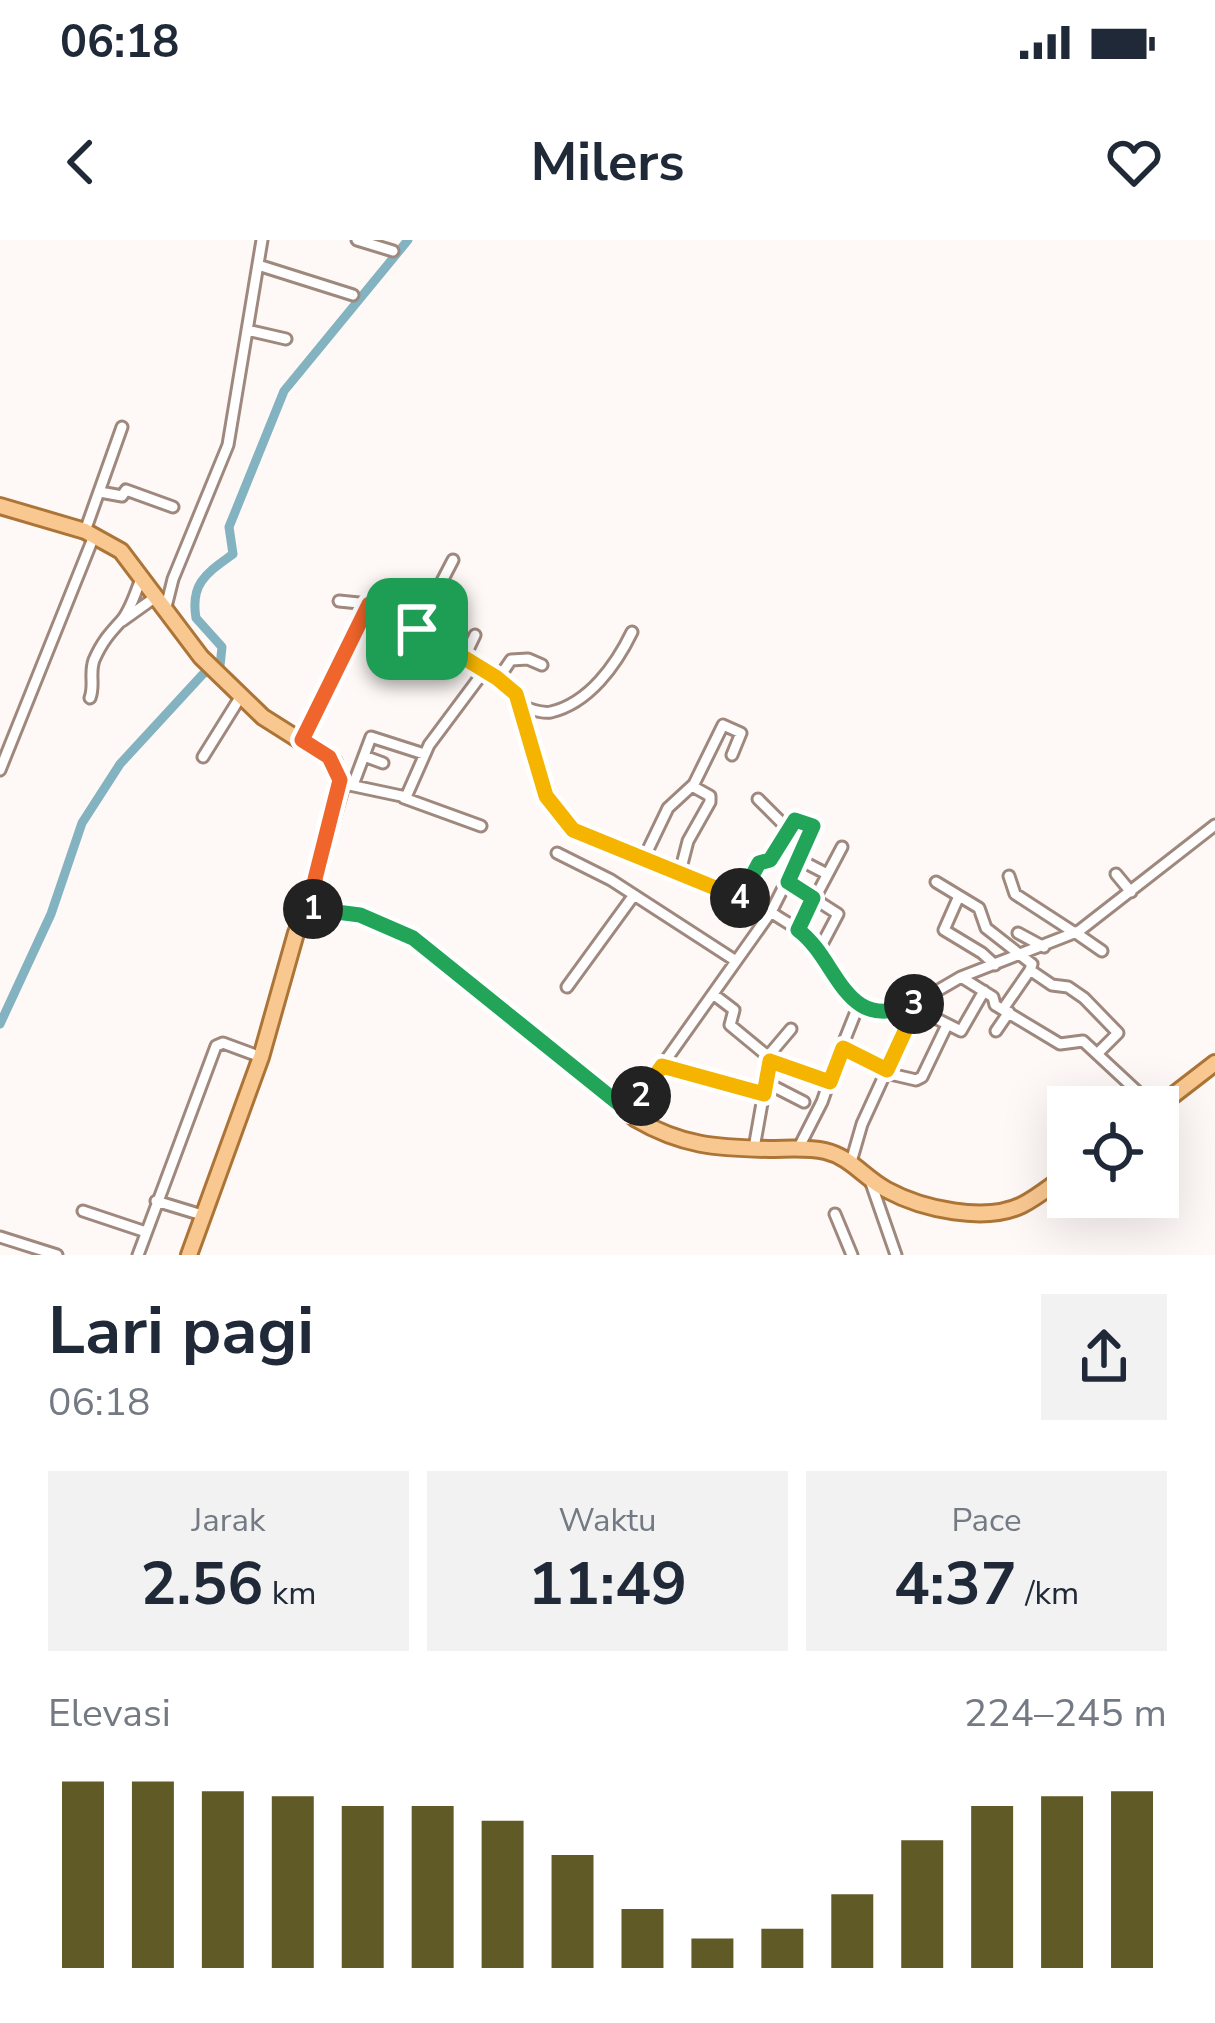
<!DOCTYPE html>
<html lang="id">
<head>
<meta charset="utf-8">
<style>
	:root { --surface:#fff; --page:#f2f2f3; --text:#1f2937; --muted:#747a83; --accent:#605a26 }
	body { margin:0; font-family:"Nunito Sans",sans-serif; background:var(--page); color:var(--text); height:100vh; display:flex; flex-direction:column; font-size:45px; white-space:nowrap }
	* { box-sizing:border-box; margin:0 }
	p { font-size:39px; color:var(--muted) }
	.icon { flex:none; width:66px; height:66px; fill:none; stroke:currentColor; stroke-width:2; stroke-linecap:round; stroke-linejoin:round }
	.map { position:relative; height:1015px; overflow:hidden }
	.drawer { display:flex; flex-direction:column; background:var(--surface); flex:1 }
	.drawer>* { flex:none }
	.controls { position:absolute; left:1047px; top:846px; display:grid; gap:24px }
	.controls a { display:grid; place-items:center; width:132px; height:132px; border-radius:0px; background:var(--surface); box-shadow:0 12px 48px #0002; font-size:60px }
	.pin { position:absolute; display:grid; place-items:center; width:102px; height:102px; color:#fff; margin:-51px; border-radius:24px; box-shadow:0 6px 18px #0006 }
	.km { position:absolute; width:60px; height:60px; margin:-30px; border-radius:50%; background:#222; color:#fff; font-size:33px; line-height:60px; text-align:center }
	.round { display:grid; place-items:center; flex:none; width:126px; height:126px; border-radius:0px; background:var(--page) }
	.head { display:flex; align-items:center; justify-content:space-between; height:204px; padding:0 48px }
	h1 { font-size:66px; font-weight:700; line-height:90px }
	.figures { display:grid; grid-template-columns:repeat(3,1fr); gap:18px; height:204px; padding:12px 48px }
	.figures div { display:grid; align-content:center; border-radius:0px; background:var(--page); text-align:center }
	.figures b { font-size:60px; font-weight:700 }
	.figures small { font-size:33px; font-weight:400 }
	.figures p { font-size:33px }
	.chart { height:336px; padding:24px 48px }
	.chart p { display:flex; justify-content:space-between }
	.chart svg { width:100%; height:216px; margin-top:12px; stroke:var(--accent); stroke-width:6 }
	.status { display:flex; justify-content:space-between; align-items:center; height:84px; padding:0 60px; background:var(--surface); direction:ltr }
	.status svg { height:33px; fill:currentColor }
	header { display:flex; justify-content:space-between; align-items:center; height:156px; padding:0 48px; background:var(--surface); font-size:54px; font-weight:700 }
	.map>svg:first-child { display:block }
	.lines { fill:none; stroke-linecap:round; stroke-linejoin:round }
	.river { stroke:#83b3c0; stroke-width:9 }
	.minor-casing { stroke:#9f887e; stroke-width:15 }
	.major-casing { stroke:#ac7537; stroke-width:20 }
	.minor { stroke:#fff; stroke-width:9 }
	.major { stroke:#f9c891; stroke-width:14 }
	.split-1-casing { stroke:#fff; stroke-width:24 }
	.split-2-casing { stroke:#fff; stroke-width:24 }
	.split-3-casing { stroke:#fff; stroke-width:24 }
	.split-4-casing { stroke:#fff; stroke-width:24 }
	.split-5-casing { stroke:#fff; stroke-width:24 }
	.split-1 { stroke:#f0652b; stroke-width:15 }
	.split-2 { stroke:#22a559; stroke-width:15 }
	.split-3 { stroke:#f5b400; stroke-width:15 }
	.split-4 { stroke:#22a559; stroke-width:15 }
	.split-5 { stroke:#f5b400; stroke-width:15 }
</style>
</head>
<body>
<div class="status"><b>06:18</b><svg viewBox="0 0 49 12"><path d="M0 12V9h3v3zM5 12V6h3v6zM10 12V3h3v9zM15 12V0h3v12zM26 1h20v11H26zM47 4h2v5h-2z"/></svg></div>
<header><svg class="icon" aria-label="back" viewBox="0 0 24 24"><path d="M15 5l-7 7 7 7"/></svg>Milers<svg class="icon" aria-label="heart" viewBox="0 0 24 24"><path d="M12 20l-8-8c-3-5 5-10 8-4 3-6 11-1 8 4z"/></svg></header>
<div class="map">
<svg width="1215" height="1015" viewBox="0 0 1215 1015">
	<rect width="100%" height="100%" fill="#fef9f6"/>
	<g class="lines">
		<path class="river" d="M0 784 51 674 82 583 120 524 203 434 220 426 222 407 196 378C190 343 207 333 233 314L229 287 284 151 408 0"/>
		<g class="minor-casing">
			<path id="minor" d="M357 0 393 11
				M258 25 353 55
				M247 90 286 99
				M100 252 122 256 126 250 173 267
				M85 291 122 187
				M339 361 369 364 397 376 497 438 516 454 546 556 573 590 665 625 771 672 814 587 794 581 770 620 759 623 741 659
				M166 367 173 339 228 205 262 0
				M122 381 157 356
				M417 389 453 320
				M464 418 475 395
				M498 439 511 420 528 419 542 425
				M90 458C95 445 89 434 94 420 102 402 109 394 121 381 131 370 136 350 142 337
				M523 467C531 469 542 474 551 472 589 463 616 425 632 392
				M301 500 369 364
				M364 516 383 523
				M203 517 241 456
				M0 530 94 296
				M340 543 406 557 429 505 485 430
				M353 545 371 497 424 514
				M404 558 481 586
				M758 559 789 590
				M557 613 611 640 736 721
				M644 618 668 568 694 544 723 485 741 493 732 515
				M800 620 827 634
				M680 632 688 601 710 562V556L692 546
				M1116 634 1131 652
				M1009 636 1015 654 1075 693
				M788 642 838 674 819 710
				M936 642 979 668 986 688 1032 724 1030 730 1052 745 1068 747 1084 758 1118 793 1097 814
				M959 656 944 690 982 713 995 725
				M798 690 842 607
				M1018 693 1044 707
				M1076 693 1102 711
				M961 737 993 757 995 765 1060 804 1083 801 1154 867
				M567 747 634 655
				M713 754 734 770 730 785 770 818 754 908
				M915 768 961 791 984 751
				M1003 769 1030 730
				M996 791 1009 772
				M841 809 859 764
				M769 815 791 789
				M770 821 830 841
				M662 826 763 854
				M886 833 916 840 922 837 947 785
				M765 842 804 862
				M629 872 771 672C783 681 799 688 810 699 846 735 846 794 918 762
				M798 909 822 862 841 808 887 830
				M851 922 862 884 918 762 961 737 1079 691 1215 585
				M871 943 896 1015
				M156 961 202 975
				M83 971 146 992
				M835 974 852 1015
				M0 997 57 1015
				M138 1015 216 806 223 803 261 817"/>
		</g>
		<g class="major-casing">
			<path id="major" d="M0 266 85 291 121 311 201 417 263 477 334 522 340 550 310 656
				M309 661a9 9 0 1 1 18 0a9 9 0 1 1-18 0Z
				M324 668 360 675 413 697 636 879C682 906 717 908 769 909 788 909 807 907 825 911 851 917 864 938 887 950 922 969 985 983 1022 965 1038 957 1053 944 1068 934
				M1158 867 1215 823
				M189 1015 261 817 296 693 309 663"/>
		</g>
		<use href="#minor" class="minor"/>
		<use href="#major" class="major"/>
	</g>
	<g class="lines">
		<g class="split-1-casing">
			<path id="split-1" d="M313 669 309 658 318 652 315 639 340 540 329 517 302 500 369 364 417 389"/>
		</g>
		<g class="split-2-casing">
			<path id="split-2" d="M313 669 360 675 413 698 629 872 641 856"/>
		</g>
		<g class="split-3-casing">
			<path id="split-3" d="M641 856 662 826 764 854 770 821 830 842 843 808 887 830 918 763 914 764"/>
		</g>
		<g class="split-4-casing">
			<path id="split-4" d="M740 658 759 623 770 620 795 580 813 586 788 642 813 658 798 690C839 720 843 795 914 764"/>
		</g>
		<g class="split-5-casing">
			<path id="split-5" d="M417 389 497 438 516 454 546 556 573 590 740 658"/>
		</g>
		<use href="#split-1" class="split-1"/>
		<use href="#split-2" class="split-2"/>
		<use href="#split-3" class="split-3"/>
		<use href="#split-4" class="split-4"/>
		<use href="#split-5" class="split-5"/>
	</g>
</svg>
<div class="controls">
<a><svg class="icon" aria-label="locate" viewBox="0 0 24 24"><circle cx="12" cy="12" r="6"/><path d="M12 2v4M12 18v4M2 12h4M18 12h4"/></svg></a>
</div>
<div class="pin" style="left:417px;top:389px;background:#1e9e55"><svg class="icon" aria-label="arrive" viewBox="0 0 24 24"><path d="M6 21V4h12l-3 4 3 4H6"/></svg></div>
<b class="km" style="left:313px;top:669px">1</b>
<b class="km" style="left:641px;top:856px">2</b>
<b class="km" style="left:914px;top:764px">3</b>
<b class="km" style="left:740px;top:658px">4</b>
</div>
<section class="drawer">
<div class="head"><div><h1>Lari pagi</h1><p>06:18</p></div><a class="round"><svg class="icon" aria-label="share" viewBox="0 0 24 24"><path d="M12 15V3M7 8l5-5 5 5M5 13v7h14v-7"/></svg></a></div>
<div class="figures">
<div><p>Jarak</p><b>2.56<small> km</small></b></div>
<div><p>Waktu</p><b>11:49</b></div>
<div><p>Pace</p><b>4:37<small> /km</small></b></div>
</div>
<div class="chart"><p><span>Elevasi</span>224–245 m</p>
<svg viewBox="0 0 160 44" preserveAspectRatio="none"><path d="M5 44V6M15 44V6M25 44V8M35 44V9M45 44V11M55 44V11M65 44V14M75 44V21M85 44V32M95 44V38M105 44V36M115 44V29M125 44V18M135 44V11M145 44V9M155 44V8"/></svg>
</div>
</section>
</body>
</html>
